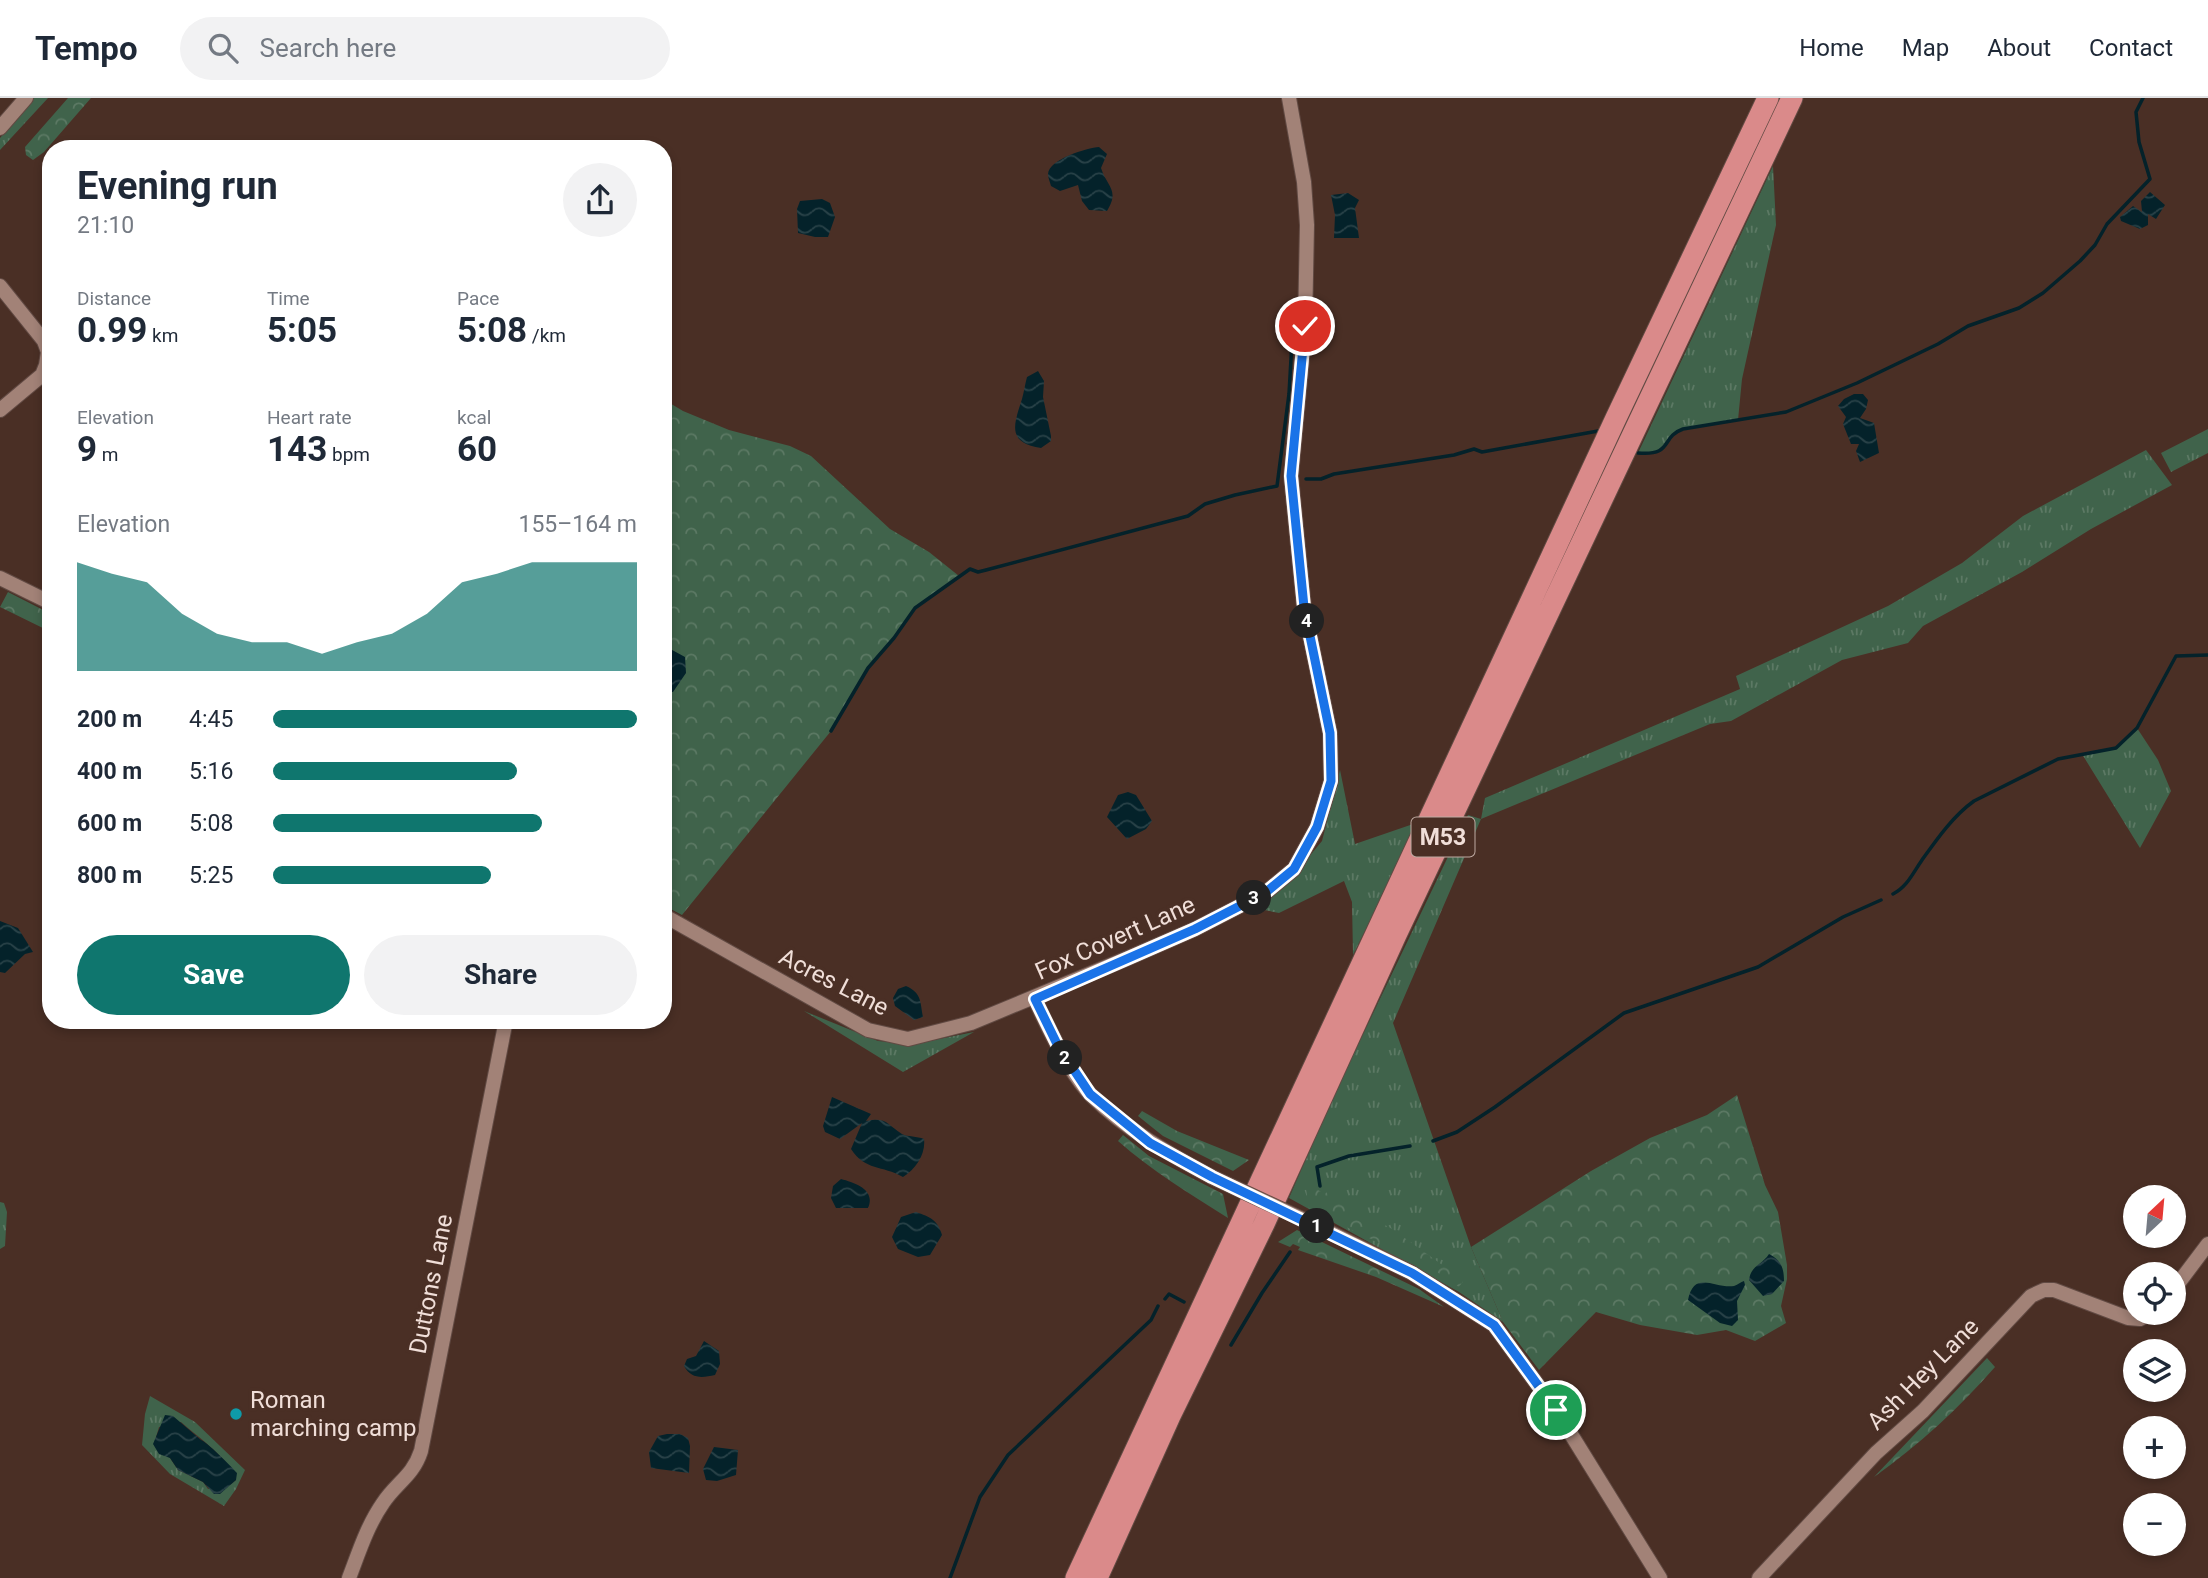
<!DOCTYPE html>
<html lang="en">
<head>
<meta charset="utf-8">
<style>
	:root { --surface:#fff; --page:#f2f2f3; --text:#1f2937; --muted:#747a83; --line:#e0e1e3; --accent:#0f766e }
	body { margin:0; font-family:Roboto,sans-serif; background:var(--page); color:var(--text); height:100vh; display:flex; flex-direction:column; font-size:26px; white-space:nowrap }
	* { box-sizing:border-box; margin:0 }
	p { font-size:23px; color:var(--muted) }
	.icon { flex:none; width:38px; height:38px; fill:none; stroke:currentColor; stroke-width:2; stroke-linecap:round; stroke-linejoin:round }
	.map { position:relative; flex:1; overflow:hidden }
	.side { position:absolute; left:42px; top:42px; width:630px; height:889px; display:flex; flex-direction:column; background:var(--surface); border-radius:28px; box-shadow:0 4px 10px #0003 }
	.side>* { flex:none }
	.needle { width:46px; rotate:26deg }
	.tools { position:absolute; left:2123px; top:1087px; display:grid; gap:14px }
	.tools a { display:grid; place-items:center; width:63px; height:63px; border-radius:50%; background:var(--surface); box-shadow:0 4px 10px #0003; font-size:35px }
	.pin { position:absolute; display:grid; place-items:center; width:60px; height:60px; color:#fff; margin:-30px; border:4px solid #fff; border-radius:50%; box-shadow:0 2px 7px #0007 }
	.km { position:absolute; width:35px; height:35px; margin:-18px; border-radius:50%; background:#222; color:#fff; font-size:19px; line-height:35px; text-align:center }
	.round { display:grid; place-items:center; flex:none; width:74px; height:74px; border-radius:37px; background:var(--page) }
	.headline { display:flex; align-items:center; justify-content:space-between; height:119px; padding:0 35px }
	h1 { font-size:38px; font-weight:700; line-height:52px }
	.figures { display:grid; grid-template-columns:repeat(3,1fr); gap:10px; height:119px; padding:7px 35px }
	.figures div { display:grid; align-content:center }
	.figures b { font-size:35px; font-weight:700 }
	.figures small { font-size:19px; font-weight:400 }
	.figures p { font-size:19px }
	.chart { height:196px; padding:14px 35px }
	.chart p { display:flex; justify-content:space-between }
	.chart svg { width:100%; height:126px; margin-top:7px; fill:var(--accent); opacity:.7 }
	.action { display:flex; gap:14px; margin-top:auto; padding:14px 35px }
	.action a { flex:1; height:80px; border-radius:42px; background:var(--accent); color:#fff; font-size:28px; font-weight:700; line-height:80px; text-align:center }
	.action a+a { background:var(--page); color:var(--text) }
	ul { padding:0 35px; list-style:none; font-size:23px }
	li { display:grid; grid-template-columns:112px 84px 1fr; align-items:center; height:52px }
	li i { height:18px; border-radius:9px; background:var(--accent) }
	header { display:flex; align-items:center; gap:42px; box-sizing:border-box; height:98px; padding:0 35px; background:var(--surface); border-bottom:2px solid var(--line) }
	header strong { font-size:33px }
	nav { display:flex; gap:38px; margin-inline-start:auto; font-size:24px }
	.search { width:490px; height:63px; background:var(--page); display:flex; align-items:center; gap:18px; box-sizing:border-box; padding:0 24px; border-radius:38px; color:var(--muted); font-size:26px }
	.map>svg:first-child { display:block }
	.grass { fill:url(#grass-tufts); fill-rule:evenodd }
	.forest { fill:url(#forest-crowns) }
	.water { fill:url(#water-waves) }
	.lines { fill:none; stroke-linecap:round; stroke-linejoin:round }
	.stream { stroke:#04222a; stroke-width:3.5 }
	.minor-casing { stroke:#614a43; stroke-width:16 }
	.highway-casing { stroke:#614a43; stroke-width:23 }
	.minor { stroke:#a28277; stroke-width:14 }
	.highway { stroke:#da8a8a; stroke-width:21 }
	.minor-bridge-casing { stroke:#614a43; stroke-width:16; stroke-linecap:butt }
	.minor-bridge { stroke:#a28277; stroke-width:14 }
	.route-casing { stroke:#fff; stroke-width:14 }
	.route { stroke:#1a73e8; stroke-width:9 }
	.culture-dot { fill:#0f9aa8; stroke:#4a2f25; stroke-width:2.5 }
	.labels { text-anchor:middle; stroke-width:7; stroke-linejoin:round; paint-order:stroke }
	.shield { fill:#4a2f25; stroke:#beaaa2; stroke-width:2 }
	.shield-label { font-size:23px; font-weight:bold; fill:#f0ded8 }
	.street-label { font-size:24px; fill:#f0ded8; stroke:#4a2f25 }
	.poi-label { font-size:24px; fill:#f0ded8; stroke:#4a2f25; text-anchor:start }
</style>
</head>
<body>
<header>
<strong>Tempo</strong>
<div class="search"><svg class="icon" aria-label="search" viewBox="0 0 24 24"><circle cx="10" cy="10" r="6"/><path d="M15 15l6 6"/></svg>Search here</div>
<nav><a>Home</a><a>Map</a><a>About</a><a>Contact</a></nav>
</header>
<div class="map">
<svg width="2208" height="1480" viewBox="0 0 2208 1480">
	<defs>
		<pattern id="grass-tufts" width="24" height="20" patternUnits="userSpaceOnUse" patternTransform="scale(1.75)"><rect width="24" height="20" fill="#40634b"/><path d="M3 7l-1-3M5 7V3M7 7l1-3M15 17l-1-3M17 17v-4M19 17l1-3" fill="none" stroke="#5c7964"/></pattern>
		<pattern id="forest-crowns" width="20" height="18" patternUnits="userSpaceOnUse" patternTransform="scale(1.75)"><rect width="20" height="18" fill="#40634b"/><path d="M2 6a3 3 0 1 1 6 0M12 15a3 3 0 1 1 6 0" fill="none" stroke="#5c7964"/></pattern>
		<pattern id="water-waves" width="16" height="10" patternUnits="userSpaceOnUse" patternTransform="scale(1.75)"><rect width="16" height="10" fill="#04222a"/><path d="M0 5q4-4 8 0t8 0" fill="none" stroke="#294248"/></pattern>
	</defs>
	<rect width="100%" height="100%" fill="#4a2f25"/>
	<path class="grass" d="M34 0H48L0 52V40Z
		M1773 68 1776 127 1742 281 1738 322 1674 334C1665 351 1658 357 1638 355Z
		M2208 331V355L2171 374 2161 355Z
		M2146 352 2172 387 2091 431 2022 474 1923 528 1908 545 1842 562 1731 623 1710 626 1481 721 1393 925 1471 1149 1503 1224 1459 1194 1289 1100 1331 1003 1468 717 1481 721 1485 700 1740 591 1736 578 1888 508 1962 465 2023 418Z
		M2137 630 2158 662 2171 693 2140 750 2082 656 2116 650Z
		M1340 672 1355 746 1419 724 1353 857 1352 804 1344 783 1279 815 1254 810 1292 779 1322 743Z
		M804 913 878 943 914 946 974 934 903 974Z
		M0 1104 4 1105 7 1114 5 1148 0 1151Z
		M150 1298 195 1324 245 1372 236 1391 224 1408 170 1376 142 1347 145 1316ZM181 1324C199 1340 229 1360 236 1382L230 1387 208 1391 203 1384 178 1372 170 1360 154 1346 159 1329Z"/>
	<path class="forest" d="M68 0H91L44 54 33 62 26 57 25 49Z
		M663 301 683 313 729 332 790 348 811 358 890 431 929 454 959 478 915 510 894 540 868 570 831 633 682 817 663 807Z
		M8 494 51 516V534L0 509Z
		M1737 997 1765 1087 1778 1114 1787 1167V1181L1781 1208 1786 1225 1755 1243 1726 1232 1697 1237 1640 1227 1596 1214 1539 1272 1503 1224 1471 1149 1591 1073 1650 1040 1707 1017Z
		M1142 1013 1177 1033 1249 1062 1233 1073 1163 1038 1138 1018Z
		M1123 1037 1149 1058 1223 1096 1228 1120C1190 1096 1152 1073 1118 1043Z
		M1305 1083 1317 1089 1318 1092 1325 1096 1327 1094 1392 1131 1441 1166 1466 1179 1459 1189 1431 1170 1309 1111Z
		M1297 1132 1419 1191 1444 1209 1376 1179 1298 1152 1300 1149 1293 1146 1290 1149 1278 1144Z
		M1987 1260 1995 1269C1959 1310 1919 1347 1874 1379Z"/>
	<path class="water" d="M1099 49 1107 56 1101 70C1107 89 1120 92 1107 113L1089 112 1082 103 1078 87 1060 93 1051 88C1050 84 1048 80 1048 76 1049 61 1087 50 1099 49Z
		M2150 94 2165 107 2156 121 2148 116V127L2140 131 2121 123 2120 119 2133 108 2142 114 2141 103Z
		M1348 95 1359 102 1355 110 1359 140H1334L1335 117 1331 97Z
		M822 101 830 105 835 119 828 139H815L798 135 797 111 800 103Z
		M1038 273 1044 283 1043 299 1051 338V343L1041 350C1006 345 1014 326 1022 301 1024 294 1025 286 1027 279Z
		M1854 296H1863L1868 302 1866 311 1860 320 1874 325 1879 355 1860 364 1856 353 1859 346H1851L1843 326 1846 319 1838 308 1844 301Z
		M663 547 685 559 686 575 673 594H663Z
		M1128 694 1136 697 1152 723 1146 731 1127 741 1107 719 1118 697Z
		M0 823 18 830 33 854 25 856 5 875 0 874Z
		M906 888C922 895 920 904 923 919L914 922 895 908 893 900 898 891Z
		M832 999 871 1016 866 1023C887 1019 886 1026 902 1036 908 1039 917 1038 924 1041 926 1056 916 1071 903 1079 882 1067 865 1073 851 1051L862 1025 840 1041 825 1034 823 1028Z
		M841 1081C856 1085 876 1092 868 1110H836L831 1100 833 1088Z
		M916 1114C930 1119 938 1122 942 1137L930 1157 918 1159 898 1151 892 1139 901 1119Z
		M1769 1156C1781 1162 1784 1170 1784 1183L1772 1196 1763 1198 1749 1182C1751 1167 1762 1167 1769 1156Z
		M1744 1183 1745 1187 1737 1203 1738 1222 1732 1228 1720 1225 1688 1202C1694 1171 1715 1191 1734 1188 1737 1187 1741 1184 1744 1183Z
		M704 1243 719 1253 720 1266 715 1277C702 1280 691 1281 684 1268L687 1261 696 1258Z
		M165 1317 173 1318 201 1342C206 1343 232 1369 237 1375L236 1382 220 1396H214L203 1384 178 1372 170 1360 159 1356 153 1346Z
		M667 1336H680L688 1340 690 1348 689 1375 651 1370 649 1354 658 1338Z
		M714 1349 738 1352 736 1377 717 1383 706 1382 703 1371Z"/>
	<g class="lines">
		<path class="stream" d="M1638 355C1674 358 1660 339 1683 331L1786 314 1857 285 1938 246 1968 228 2019 210 2043 195 2080 163 2095 147 2107 126 2150 81 2139 44 2136 14 2143 0
			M1306 381H1321L1334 376 1454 357 1474 351 1482 354 1598 333
			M831 633 868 570 894 540 915 510 970 471 978 474 986 472 1188 418 1205 406 1235 397 1277 388 1289 296 1293 226
			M1893 796C1907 789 1913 775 1922 762 1937 741 1953 718 1974 703L2058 661 2116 650 2137 630 2176 558 2208 557
			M1433 1043 1457 1034 1495 1009 1624 915 1758 869 1843 819 1881 802
			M1320 1088 1317 1069 1349 1058 1410 1048
			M1165 1201 1169 1196 1184 1204
			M1231 1247 1262 1195 1290 1154
			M950 1480 980 1399 1008 1357 1151 1222 1158 1208"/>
		<g class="minor-casing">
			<path id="minor" d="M0 30 26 0
				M0 188 44 243 48 254 46 267 42 277 0 312
				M0 480 51 505
				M663 817 868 932 908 941 971 925 1128 860 1195 831 1265 795 1294 771 1317 729 1331 683 1330 635 1304 509 1291 378 1305 228 1307 127 1304 84 1289 0
				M1035 901C1048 930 1069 975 1092 998 1127 1032 1169 1056 1212 1079
				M1315 1127 1412 1175 1494 1227 1556 1312 1660 1480
				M2174 1191 2208 1146
				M349 1480C359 1454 367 1428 383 1405 396 1385 413 1378 421 1353L506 922
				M1759 1480 1876 1355 1923 1313 2031 1198 2044 1192H2054L2128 1220 2140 1221 2153 1214"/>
		</g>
		<g class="highway-casing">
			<path id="highway" d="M1076 1480 1616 320 1768 0
				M1097 1480 1170 1318 1264 1126 1396 837 1792 0"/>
		</g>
		<use href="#minor" class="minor"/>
		<use href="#highway" class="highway"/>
		<g class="minor-bridge-casing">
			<path id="minor-bridge" d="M1212 1079 1315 1127"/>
		</g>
		<use href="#minor-bridge" class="minor-bridge"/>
	</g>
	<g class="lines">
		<g class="route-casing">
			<path id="route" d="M1305 228 1291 378 1304 509 1330 635 1331 683 1317 729 1294 771 1265 795 1195 831 1035 901 1058 948 1090 996 1150 1045 1212 1079 1412 1175 1494 1227 1556 1312"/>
		</g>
		<use href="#route" class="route"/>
	</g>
	<circle class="culture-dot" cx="236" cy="1316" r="7"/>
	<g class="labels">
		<rect class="shield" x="1411.5" y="719.5" width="63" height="39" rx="5"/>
		<g class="shield-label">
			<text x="1443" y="747">M53</text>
		</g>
		<g class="street-label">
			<text transform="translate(1115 840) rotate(-24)" y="8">Fox Covert Lane</text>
			<text transform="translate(834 884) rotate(27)" y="8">Acres Lane</text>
			<text transform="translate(431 1186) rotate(-79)" y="8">Duttons Lane</text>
			<text transform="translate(1923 1276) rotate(-45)" y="8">Ash Hey Lane</text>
		</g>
		<g class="poi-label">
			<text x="250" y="1310">Roman<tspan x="250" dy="28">marching camp</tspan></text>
		</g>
	</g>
</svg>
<div class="tools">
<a><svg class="needle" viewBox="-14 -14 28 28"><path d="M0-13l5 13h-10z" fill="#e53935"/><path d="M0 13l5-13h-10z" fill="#747a83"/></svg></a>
<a><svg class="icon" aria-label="locate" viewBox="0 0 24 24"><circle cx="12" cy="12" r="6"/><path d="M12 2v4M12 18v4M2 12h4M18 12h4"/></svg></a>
<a><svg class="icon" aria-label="layers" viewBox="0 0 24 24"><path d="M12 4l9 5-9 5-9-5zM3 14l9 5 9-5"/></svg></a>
<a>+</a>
<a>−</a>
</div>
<div class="pin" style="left:1556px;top:1312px;background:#1e9e55"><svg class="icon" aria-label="arrive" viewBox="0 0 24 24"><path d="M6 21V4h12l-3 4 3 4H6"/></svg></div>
<div class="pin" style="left:1305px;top:228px;background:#d93025"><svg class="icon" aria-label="check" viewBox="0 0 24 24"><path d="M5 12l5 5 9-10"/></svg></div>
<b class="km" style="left:1317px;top:1128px">1</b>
<b class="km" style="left:1065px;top:960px">2</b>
<b class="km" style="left:1254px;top:800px">3</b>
<b class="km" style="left:1307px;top:523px">4</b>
<section class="side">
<div class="headline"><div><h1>Evening run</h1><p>21:10</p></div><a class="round"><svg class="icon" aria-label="share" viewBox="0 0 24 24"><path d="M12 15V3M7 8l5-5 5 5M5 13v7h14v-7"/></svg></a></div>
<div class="figures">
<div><p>Distance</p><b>0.99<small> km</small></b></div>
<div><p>Time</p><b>5:05</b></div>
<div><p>Pace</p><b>5:08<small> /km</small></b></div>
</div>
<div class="figures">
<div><p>Elevation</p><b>9<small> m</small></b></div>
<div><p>Heart rate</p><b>143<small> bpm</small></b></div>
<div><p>kcal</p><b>60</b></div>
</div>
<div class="chart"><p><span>Elevation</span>155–164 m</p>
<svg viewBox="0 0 160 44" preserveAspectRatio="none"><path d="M0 44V6L10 10L20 13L30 24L40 31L50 34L60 34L70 38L80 34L90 31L100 24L110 13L120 10L130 6L140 6L150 6L160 6V44z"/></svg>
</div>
<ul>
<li><b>200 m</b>4:45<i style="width:100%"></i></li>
<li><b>400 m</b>5:16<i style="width:67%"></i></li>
<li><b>600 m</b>5:08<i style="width:74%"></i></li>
<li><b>800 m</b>5:25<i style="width:60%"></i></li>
</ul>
<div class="action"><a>Save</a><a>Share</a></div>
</section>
</div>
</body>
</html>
